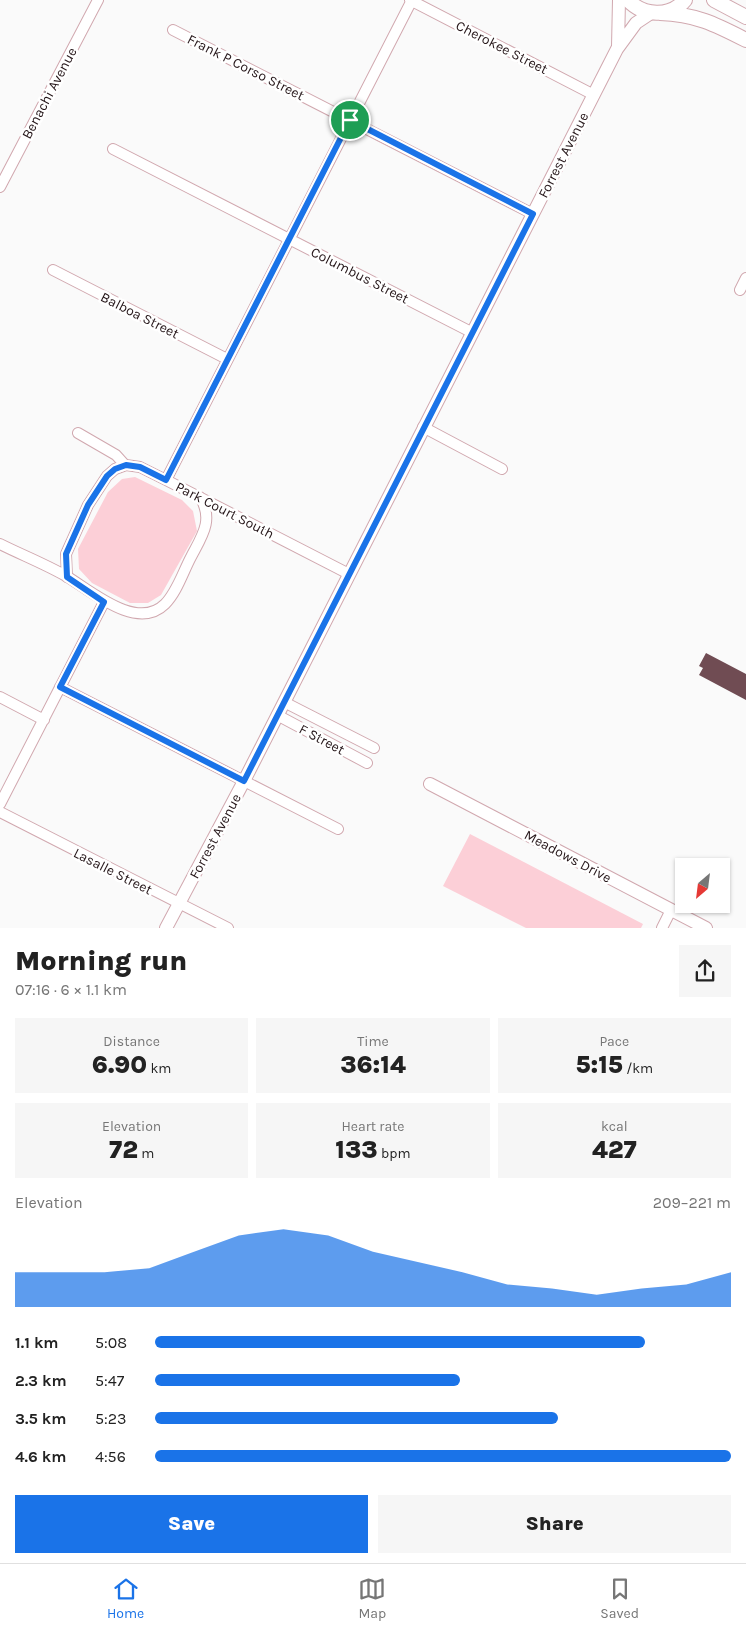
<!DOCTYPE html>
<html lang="en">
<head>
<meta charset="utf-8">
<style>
	:root { --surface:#fff; --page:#f6f6f6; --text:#222; --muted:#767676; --line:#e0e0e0; --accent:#1a73e8 }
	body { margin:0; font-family:Karla,sans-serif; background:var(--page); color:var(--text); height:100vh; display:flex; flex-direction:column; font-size:19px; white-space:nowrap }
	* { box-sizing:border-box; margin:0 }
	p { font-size:16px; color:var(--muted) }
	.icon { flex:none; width:28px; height:28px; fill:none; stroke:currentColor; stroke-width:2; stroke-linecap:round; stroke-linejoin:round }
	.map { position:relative; height:928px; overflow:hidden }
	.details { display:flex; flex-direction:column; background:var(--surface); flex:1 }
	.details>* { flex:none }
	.needle { width:32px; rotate:208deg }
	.buttons { position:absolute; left:675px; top:858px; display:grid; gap:10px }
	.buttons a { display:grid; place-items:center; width:55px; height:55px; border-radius:0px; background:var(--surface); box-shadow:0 1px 4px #0004; font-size:25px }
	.pin { position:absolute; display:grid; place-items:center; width:42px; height:42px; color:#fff; margin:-21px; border:2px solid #fff; border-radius:50%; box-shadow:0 1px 5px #0007 }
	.round { display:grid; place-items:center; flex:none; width:52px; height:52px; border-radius:0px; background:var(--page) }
	.overview { display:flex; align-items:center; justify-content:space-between; height:85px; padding:0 15px }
	h1 { font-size:28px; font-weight:800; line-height:38px }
	.metrics { display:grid; grid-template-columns:repeat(3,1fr); gap:8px; height:85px; padding:5px 15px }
	.metrics div { display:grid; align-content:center; border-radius:0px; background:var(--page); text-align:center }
	.metrics b { font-size:25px; font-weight:800 }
	.metrics small { font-size:14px; font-weight:400 }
	.metrics p { font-size:14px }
	.chart { height:140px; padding:10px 15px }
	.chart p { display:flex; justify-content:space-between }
	.chart svg { width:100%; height:90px; margin-top:5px; fill:var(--accent); opacity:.7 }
	.cta { display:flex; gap:10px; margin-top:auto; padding:10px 15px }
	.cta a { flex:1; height:58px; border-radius:0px; background:var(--accent); color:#fff; font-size:20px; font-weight:800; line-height:58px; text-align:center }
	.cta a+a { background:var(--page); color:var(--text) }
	ul { padding:0 15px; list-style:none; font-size:16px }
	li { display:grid; grid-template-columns:80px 60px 1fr; align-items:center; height:38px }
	li i { height:12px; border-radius:6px; background:var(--accent) }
	.tabs { display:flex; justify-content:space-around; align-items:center; height:70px; border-top:1px solid var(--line); background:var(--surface); font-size:14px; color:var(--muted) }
	.tabs a { display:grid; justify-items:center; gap:2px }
	.tabs .selected { color:var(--accent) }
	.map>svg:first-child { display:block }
	.green { fill:#fccfd7 }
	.building { fill:#704c53 }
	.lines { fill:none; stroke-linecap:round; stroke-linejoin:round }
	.minor-casing { stroke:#d1a8af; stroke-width:12 }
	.tertiary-casing { stroke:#d1a8af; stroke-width:14 }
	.secondary-casing { stroke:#d1a8af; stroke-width:16 }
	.minor { stroke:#fff; stroke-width:10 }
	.tertiary { stroke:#fff; stroke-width:12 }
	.secondary { stroke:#fff; stroke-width:14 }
	.route-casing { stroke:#fff; stroke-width:10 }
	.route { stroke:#1a73e8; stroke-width:6 }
	.labels { text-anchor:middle; stroke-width:5; stroke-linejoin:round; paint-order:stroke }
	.street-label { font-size:14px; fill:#251619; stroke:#fff }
</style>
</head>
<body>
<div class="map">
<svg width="746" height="928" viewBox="0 0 746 928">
	<rect width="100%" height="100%" fill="#fafafa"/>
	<path class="green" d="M135 477 182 500 193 511 197 531 161 595 148 603H130L92 583 79 569 78 549 108 492 122 479Z
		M470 834 643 924 641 928H526L443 886Z"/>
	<path class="building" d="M706 653 746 674V700L699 675 703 668 699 666Z"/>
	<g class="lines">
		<g class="minor-casing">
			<path id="minor" d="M410 0 594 95
				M173 30 533 214
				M113 149 473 333
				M0 187 98 0
				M53 270 227 359
				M740 290 746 278
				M423 427 502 469
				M78 433 116 455 125 465
				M166 480 412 0
				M0 544C22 555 45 564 66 576 90 590 137 632 165 604 177 592 183 572 191 557 202 536 214 520 200 497
				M67 577 66 554 88 505 107 476 115 469 126 465 140 467 166 480 349 574
				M60 687 338 829
				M0 697 44 720
				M284 702 374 748
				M277 715 367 763
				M0 804 104 602
				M0 812 228 928
				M662 928 671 910"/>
		</g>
		<g class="tertiary-casing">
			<path id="tertiary" d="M618 47 619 0
				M430 784 706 928
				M166 928 244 781 617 49 636 23 651 13"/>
		</g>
		<g class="secondary-casing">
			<path id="secondary" d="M628 0C643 16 670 18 685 0
				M714 0 746 17
				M660 13C695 14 715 24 746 40"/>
		</g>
		<use href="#minor" class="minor"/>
		<use href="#tertiary" class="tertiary"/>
		<use href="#secondary" class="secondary"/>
	</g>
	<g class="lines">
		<g class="route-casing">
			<path id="route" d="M350 120 533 214 244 781 60 687 104 602 67 577 66 554 88 505 107 476 115 469 126 465 140 467 166 480Z"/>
		</g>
		<use href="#route" class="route"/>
	</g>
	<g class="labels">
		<g class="street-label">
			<text transform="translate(502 47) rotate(27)" y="5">Cherokee Street</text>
			<text transform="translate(246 67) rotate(27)" y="5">Frank P Corso Street</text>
			<text transform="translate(49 93) rotate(-62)" y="5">Benachi Avenue</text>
			<text transform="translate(563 155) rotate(-63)" y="5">Forrest Avenue</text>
			<text transform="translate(360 275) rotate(27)" y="5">Columbus Street</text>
			<text transform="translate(140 315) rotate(27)" y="5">Balboa Street</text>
			<text transform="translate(225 510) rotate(27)" y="5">Park Court South</text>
			<text transform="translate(322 739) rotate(28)" y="5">F Street</text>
			<text transform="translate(215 836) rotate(-62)" y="5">Forrest Avenue</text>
			<text transform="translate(568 856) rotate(28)" y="5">Meadows Drive</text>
			<text transform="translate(113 871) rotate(27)" y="5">Lasalle Street</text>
		</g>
	</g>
</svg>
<div class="buttons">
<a><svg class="needle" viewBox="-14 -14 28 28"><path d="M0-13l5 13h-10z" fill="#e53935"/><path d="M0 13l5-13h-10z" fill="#767676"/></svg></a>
</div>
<div class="pin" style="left:350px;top:120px;background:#1e9e55"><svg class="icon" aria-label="arrive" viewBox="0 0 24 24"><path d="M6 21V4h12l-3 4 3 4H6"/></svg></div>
</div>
<section class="details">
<div class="overview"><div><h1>Morning run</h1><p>07:16 · 6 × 1.1 km</p></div><a class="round"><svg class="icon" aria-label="share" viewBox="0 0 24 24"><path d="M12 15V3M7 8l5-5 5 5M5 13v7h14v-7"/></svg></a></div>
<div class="metrics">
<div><p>Distance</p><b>6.90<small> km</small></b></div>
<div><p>Time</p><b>36:14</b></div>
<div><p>Pace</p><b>5:15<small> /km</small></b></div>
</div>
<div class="metrics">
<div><p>Elevation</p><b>72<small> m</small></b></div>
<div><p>Heart rate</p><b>133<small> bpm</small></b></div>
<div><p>kcal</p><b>427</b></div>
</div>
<div class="chart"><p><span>Elevation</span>209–221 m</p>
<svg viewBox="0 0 160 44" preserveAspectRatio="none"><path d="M0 44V27L10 27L20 27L30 25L40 17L50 9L60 6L70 9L80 17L90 22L100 27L110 33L120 35L130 38L140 35L150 33L160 27V44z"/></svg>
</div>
<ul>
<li><b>1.1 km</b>5:08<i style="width:85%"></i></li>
<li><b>2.3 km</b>5:47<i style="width:53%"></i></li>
<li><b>3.5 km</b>5:23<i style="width:70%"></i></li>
<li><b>4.6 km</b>4:56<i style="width:100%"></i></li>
</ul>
<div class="cta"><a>Save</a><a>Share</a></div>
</section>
<nav class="tabs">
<a class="selected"><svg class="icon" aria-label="home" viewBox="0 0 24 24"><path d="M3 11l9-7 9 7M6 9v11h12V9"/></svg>Home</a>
<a><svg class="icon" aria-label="map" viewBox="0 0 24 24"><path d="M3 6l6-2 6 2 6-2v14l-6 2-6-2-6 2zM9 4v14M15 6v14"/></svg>Map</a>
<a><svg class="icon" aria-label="saved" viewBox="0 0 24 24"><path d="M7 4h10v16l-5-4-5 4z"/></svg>Saved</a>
</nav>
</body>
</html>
